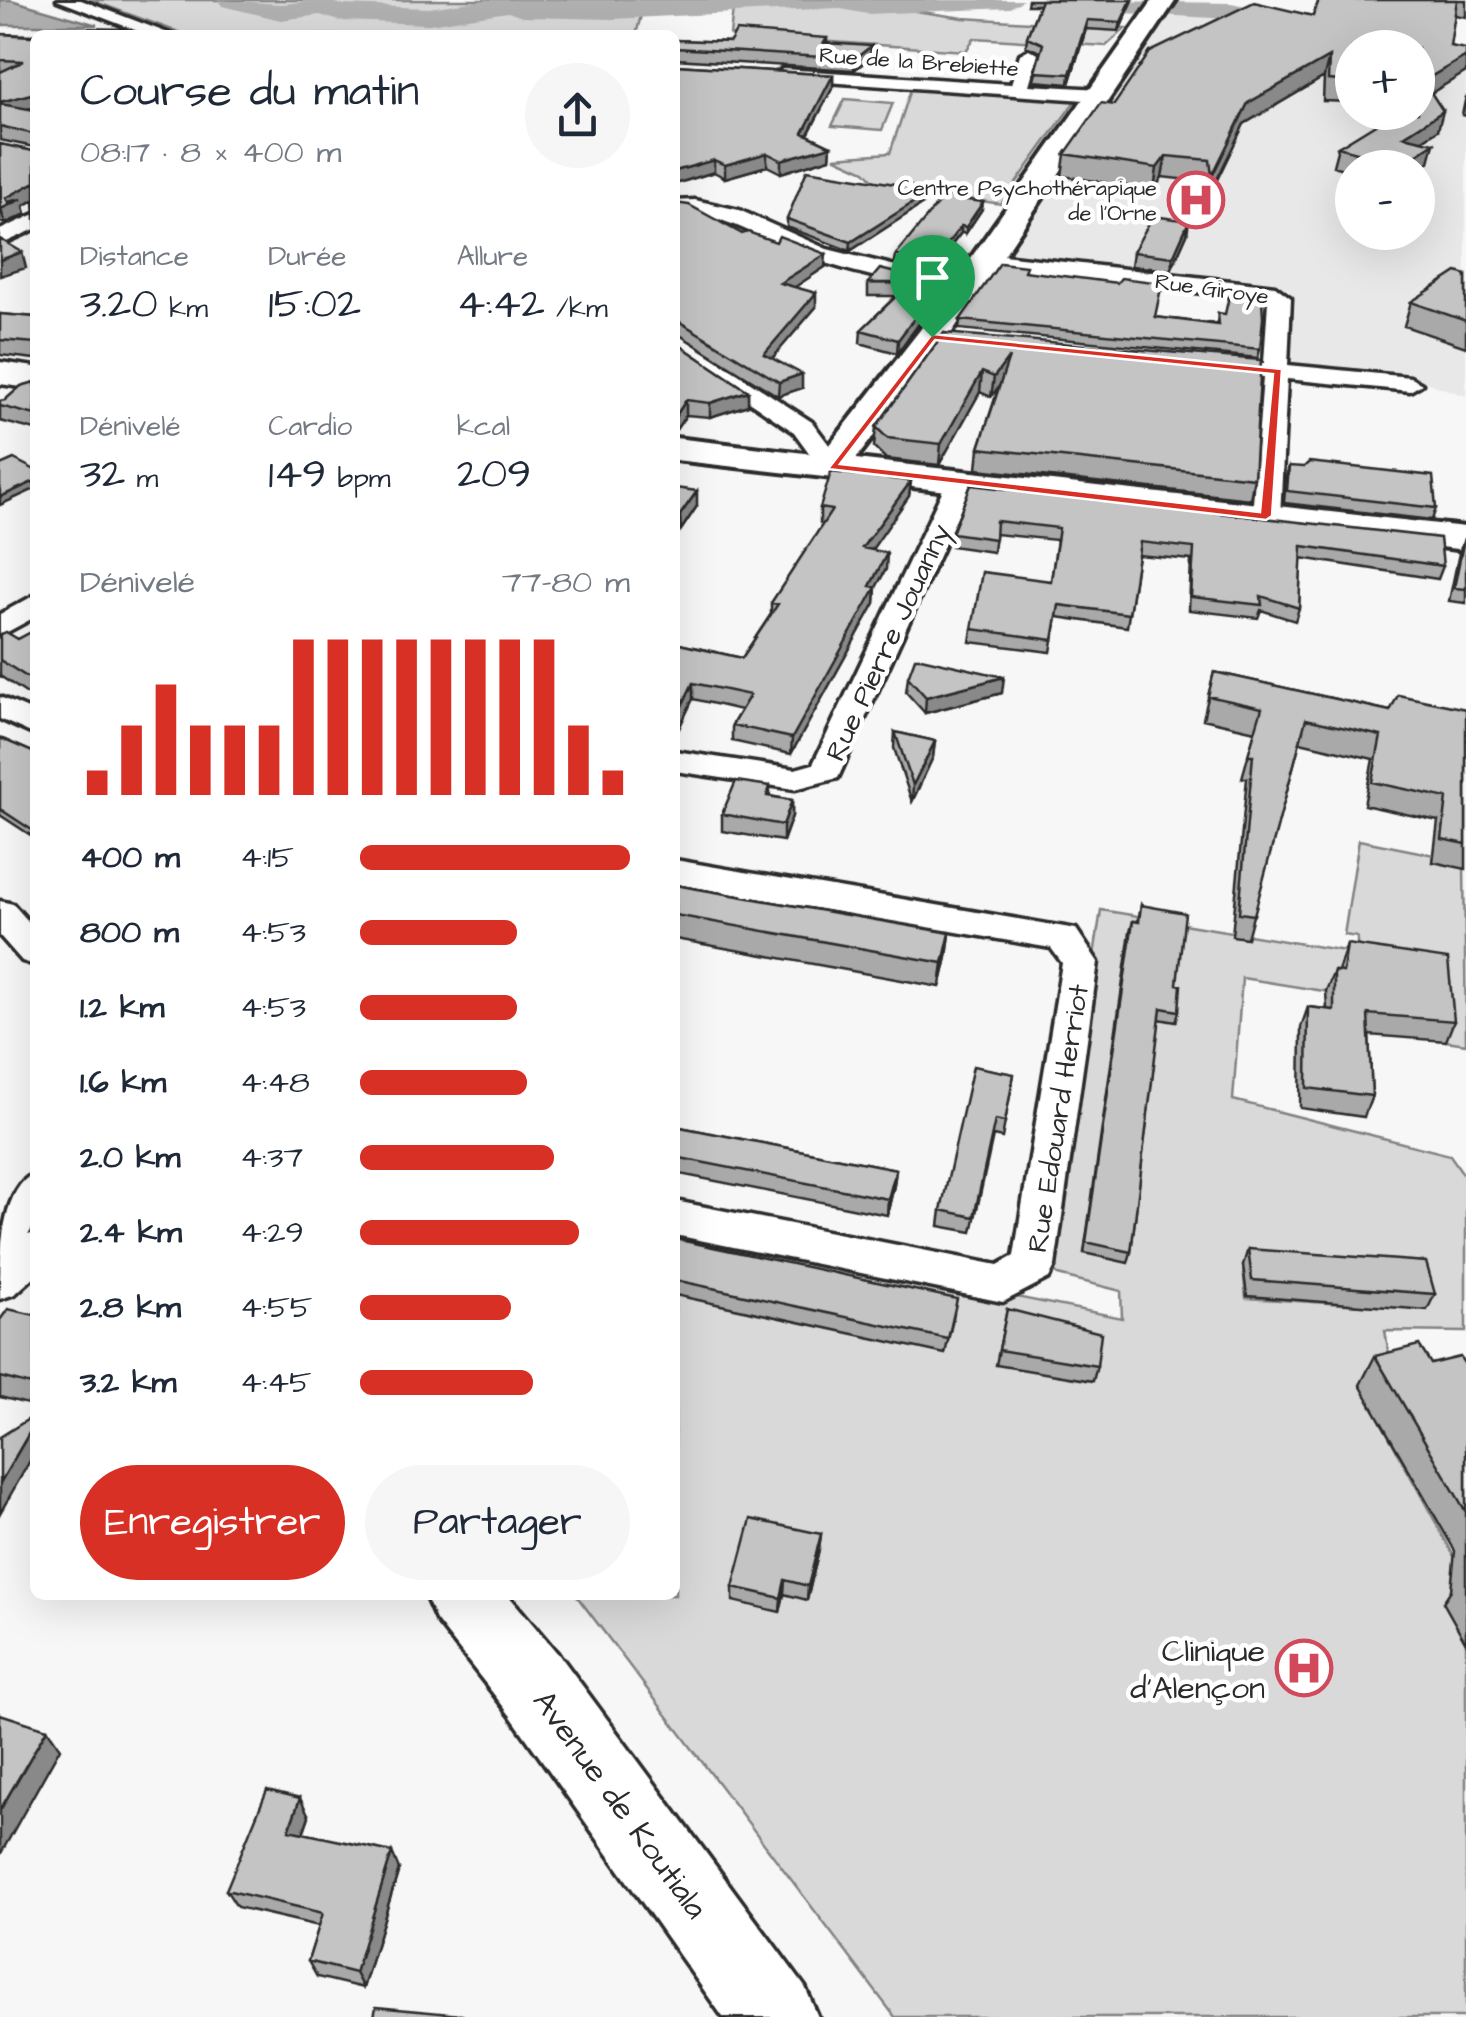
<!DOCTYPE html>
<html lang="fr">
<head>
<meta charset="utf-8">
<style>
	:root { --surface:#fff; --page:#f6f6f7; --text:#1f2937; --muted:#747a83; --accent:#d93025 }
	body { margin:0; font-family:"Architects Daughter",sans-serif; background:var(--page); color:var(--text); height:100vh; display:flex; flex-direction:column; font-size:38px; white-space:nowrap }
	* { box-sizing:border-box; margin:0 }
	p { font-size:32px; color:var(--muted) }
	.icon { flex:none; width:55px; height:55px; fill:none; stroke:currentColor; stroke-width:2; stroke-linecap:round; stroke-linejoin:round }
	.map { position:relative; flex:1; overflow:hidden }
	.drawer { position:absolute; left:30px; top:30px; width:650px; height:1570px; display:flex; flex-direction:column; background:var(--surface); border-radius:15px; box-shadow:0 10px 40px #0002 }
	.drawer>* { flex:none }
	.tools { position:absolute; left:1335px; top:30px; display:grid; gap:20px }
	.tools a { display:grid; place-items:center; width:100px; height:100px; border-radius:50%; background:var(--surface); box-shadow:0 10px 40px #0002; font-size:50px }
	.pin { position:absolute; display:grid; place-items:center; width:85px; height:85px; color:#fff; margin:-102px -42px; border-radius:50% 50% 50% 0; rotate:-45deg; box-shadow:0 0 10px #0007 }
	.pin .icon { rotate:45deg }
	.round { display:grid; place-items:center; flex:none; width:105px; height:105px; border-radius:52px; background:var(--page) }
	.summary { display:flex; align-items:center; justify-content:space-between; height:170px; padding:0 50px }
	h1 { font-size:45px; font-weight:600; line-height:75px }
	.figures { display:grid; grid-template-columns:repeat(3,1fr); gap:15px; height:170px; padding:10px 50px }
	.figures div { display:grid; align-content:center }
	.figures b { font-size:42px; font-weight:600 }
	.figures small { font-size:28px; font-weight:400 }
	.figures p { font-size:28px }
	.chart { height:280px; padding:20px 50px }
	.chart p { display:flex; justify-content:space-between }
	.chart svg { width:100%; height:180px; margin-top:10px; stroke:var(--accent); stroke-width:6 }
	.action { display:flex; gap:20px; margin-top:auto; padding:20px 50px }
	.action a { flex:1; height:115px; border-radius:60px; background:var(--accent); color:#fff; font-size:40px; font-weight:600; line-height:115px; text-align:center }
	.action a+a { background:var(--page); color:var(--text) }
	ul { padding:0 50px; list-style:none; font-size:32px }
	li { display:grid; grid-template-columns:160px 120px 1fr; align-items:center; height:75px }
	li i { height:25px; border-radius:12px; background:var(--accent) }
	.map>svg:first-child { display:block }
	.built { fill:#e8e8e8; fill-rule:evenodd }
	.green { fill:#d9d9d9; stroke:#828282; stroke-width:2.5; fill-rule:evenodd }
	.water { fill:#b0b0b0; stroke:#7b7b7b; stroke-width:2.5 }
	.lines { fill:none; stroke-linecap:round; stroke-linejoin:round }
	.river { fill:#b0b0b0; fill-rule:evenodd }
	.street-casing { stroke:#2b2b2b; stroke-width:7 }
	.secondary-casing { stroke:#2b2b2b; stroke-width:8 }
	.primary-casing { stroke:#2b2b2b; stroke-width:7 }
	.street { fill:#fff; fill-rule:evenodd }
	.secondary { fill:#fff; fill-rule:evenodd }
	.primary { fill:#fff; fill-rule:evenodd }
	.wall { fill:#a9a9a9; stroke:#2b2b2b; stroke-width:2.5 }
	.shaded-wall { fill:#898989; stroke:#2b2b2b; stroke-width:2.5 }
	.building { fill:#c4c4c4; stroke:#2b2b2b; stroke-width:2.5 }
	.route { fill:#d93025; stroke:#fff; stroke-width:2.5; fill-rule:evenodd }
	.labels { text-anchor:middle; stroke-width:9; stroke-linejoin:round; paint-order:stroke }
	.far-street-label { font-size:22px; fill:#2b2b2b; stroke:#fff }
	.far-poi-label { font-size:22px; fill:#2b2b2b; stroke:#fff; text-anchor:end }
	.street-label { font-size:28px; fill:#2b2b2b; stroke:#fff }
	.near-poi-label { font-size:32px; fill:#2b2b2b; stroke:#fff; text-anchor:end }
	.near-street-label { font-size:32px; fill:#2b2b2b; stroke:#fff }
</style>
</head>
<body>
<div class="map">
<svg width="1466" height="2017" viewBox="0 0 1466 2017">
	<rect width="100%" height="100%" fill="#f7f7f7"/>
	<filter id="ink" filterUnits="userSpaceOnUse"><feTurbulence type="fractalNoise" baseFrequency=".01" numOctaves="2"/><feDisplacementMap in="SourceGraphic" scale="20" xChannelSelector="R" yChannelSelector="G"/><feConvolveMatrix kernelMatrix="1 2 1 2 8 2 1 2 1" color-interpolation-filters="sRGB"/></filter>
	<g filter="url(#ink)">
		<path class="built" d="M1176 5 1270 17 1466 59V396L1425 382 1291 368 1289 289 998 258ZM1352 48H1418V112H1352ZM1352 168H1418V232H1352Z"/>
		<path class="green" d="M90 0H926L888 7 963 18 1126 28 1106 46 974 38 966 51 730 35 733 9 642 11 636 35H186Z
			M911 89 1064 97 1075 101 1001 204 879 186 865 171 834 157 890 153Z
			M845 99 893 103 882 130 832 126Z
			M1359 840 1434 855 1433 862 1464 861 1466 1044 1446 1041 1361 997 1242 978 1233 1100 1450 1155 1466 1178V1332L1385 1331 1392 1371 1361 1385 1461 1569 1450 1599 1444 1602 1466 1643V2017H895L576 1595H675V1229L1122 1318 1121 1291 1058 1275 1052 1270 1048 1251 1101 910 1138 916 1084 1252 1127 1262 1158 1019 1176 1021 1161 993 1183 924 1357 953V937L1344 935ZM1243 1266 1427 1309 1246 1298Z"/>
		<path class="water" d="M0 0H11L97 25H0Z"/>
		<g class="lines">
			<path class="river" d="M218 0 281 4 326 0 343 5 429 8 484 0H1023L1010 8 867 14 836 8 612 19 522 17 508 12 429 24 340 21 320 15 281 20 222 6Z
				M1039 0 1231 3 1466 51V67L1418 56V48H1384L1231 19 1051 9 1042 7Z"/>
			<g class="street-casing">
				<path id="street" d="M57 0H81L173 35H148Z
					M1029 49 1038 54 1029 85 1100 89 1109 95 1100 101 783 79 774 74 783 69 1011 84 1020 54Z
					M695 200 739 210 827 249 972 285 975 290 964 297C914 285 862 276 813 259 765 243 728 212 675 213V201Z
					M35 214V229L0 245V230Z
					M986 253 1275 286 1291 298 1288 365 1410 377 1422 384 1410 391 1287 379 1280 516 1266 524 1256 522 1252 516 1263 377 1244 374 1241 369 1244 364 1264 363 1268 301 978 265 975 260Z
					M675 333 812 422 845 466 841 472H823L794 432 675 351Z
					M960 473 973 481 838 778 795 789 675 771V751L795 769 813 764 947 481Z
					M35 595V617L0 636V614Z
					M0 697 35 712V735L0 719Z
					M675 860 1076 929 1098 962 1055 1266 1049 1278 1003 1302 675 1235V1201L998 1265 1014 1256 1062 963 1051 948 675 884Z
					M0 901 13 904 35 929V965L22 961 0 936Z
					M35 1173V1224L28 1235 35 1233V1276L15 1294 0 1299C0 1258 0 1189 35 1173Z"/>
			</g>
			<g class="secondary-casing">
				<path id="secondary" d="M1153 0H1176L944 344 856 459 1465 527 1466 550 675 460V438L822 455 920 330Z"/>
			</g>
			<g class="primary-casing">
				<path id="primary" d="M0 362 35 367V389L0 384Z
					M425 1595H508L564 1661 805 1987 818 2017H723L510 1715 436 1620Z"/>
			</g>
			<use href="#street" class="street"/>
			<use href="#secondary" class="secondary"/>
			<use href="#primary" class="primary"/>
		</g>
		<path class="wall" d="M1028 0H1133L1119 31 1086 29 1069 84 1034 81 1040 52 1026 46 1027 37 1039 5H1027Z
			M1319 0H1466V17L1455 15 1431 93 1438 130 1422 140 1429 162 1418 170V168H1352V172L1333 166 1338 147 1418 112V48H1352V102L1323 101 1324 77 1244 124 1208 198 1206 182 1162 177 1154 190 1062 176 1065 154 1114 105 1313 16Z
			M0 34 35 35V107L30 109 35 110V220L34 200 24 206 26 214 5 224 0 222V144L33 151 34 147 0 140Z
			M827 38V43L870 58 854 70 675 59V40L730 42Z
			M675 65 833 75V87L808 135 831 146 830 158 781 173 767 166 725 178 714 172 675 184Z
			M1466 96V116L1462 115Z
			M932 198 850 251 787 227V219Z
			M675 203 742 234 825 267 794 287 816 307 772 358 802 388 778 396 675 332Z
			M982 209 966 233H961L931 271 895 262 896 255Z
			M1187 234 1171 270 1131 266 1133 252Z
			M1025 271 1155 317 1217 324 1218 313 1260 349 1258 358 959 329 960 320Z
			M1466 275V347L1404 326 1411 302Z
			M868 283 940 284 939 297 897 353 860 343 861 330 896 296H868Z
			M0 314 35 317V359L0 355Z
			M944 333 1254 478 1250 499 977 469 979 448 999 386 991 397 980 392 939 465 886 459 874 447 876 427Z
			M675 342 748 391V405L710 417 686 415 675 431Z
			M35 382V430L0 421V401L5 400Z
			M1289 466 1436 508 1432 520 1284 503 1286 477Z
			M911 481 909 496 871 550 886 569 876 587 875 603 791 754 732 741V725L741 710 693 699 675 643 742 658 771 614V603L823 524 820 523V508Z
			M971 485 1443 566 1438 579 1301 558 1299 608 1295 621 1261 610 1258 618 1189 610 1191 560 1138 555 1127 627 1057 617 1051 652 970 642 972 629 1051 581 1057 540 995 534 993 552 951 546 952 533Z
			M675 488 697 506 681 530 676 529 675 531Z
			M1464 539H1466V603L1449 601 1459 553Z
			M35 630V699L0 676V635L18 639Z
			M1214 672 1390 711 1466 709V869L1433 862 1438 821 1364 805 1373 759 1300 742 1247 938 1232 936 1247 778H1242L1255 731 1203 719Z
			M908 677 1002 693 925 713 906 692Z
			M895 732 935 741 933 757 912 802 894 748Z
			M0 738 35 753V838L0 815Z
			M770 786V796L792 800V816L783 841 722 831V814Z
			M675 885 950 933 947 957 940 987 675 939Z
			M1141 905 1177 984 1179 1011 1176 1022 1159 1019 1131 1252 1128 1263 1084 1253 1130 932 1133 921 1138 922Z
			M1347 944 1454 1021 1446 1041 1369 1035 1372 1096 1364 1117 1300 1108 1301 1027 1308 1007 1327 1009 1326 991 1334 971H1338Z
			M1014 1074 1002 1138 993 1136 972 1232 939 1226 941 1210Z
			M675 1126 896 1169 894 1185 887 1215 675 1173Z
			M675 1239 954 1314 945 1354 675 1295Z
			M1248 1249 1435 1294 1427 1310 1247 1296 1243 1265Z
			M1007 1309 1097 1366 1093 1381 996 1365Z
			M35 1315V1406L0 1397V1320Z
			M1375 1356 1431 1364 1466 1366V1643L1443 1602 1451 1590 1455 1551 1360 1385Z
			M821 1534 819 1549 807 1600 784 1594 780 1612 733 1601V1587Z
			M309 1816 303 1833 399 1869 363 1988 317 1977 308 1961 319 1926 237 1907 226 1890Z"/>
		<path class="shaded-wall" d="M1131 0H1133L1119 31 1121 22Z
			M1087 20 1086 29 1069 84 1070 74Z
			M871 46 870 58 854 70 855 59Z
			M1466 56V72L1418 101V84Z
			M1329 57 1324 77 1244 124 1208 198 1212 176 1248 103Z
			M833 75V87L802 145 803 133Z
			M35 93V107L0 117V102Z
			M1443 111 1438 130 1399 155 1404 136Z
			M1434 143 1429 162 1418 170V168H1402V164Z
			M831 146 830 158 781 173V160Z
			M767 153V166L725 178V165Z
			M1166 156 1162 177 1154 190 1157 168Z
			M714 160V172L675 184V171Z
			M35 182V199L24 206 26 214 5 224 1 209 6 198Z
			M933 190 932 198 850 251 851 242Z
			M983 202 982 209 966 233V227Z
			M1189 221 1187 234 1171 270 1173 257Z
			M961 226V233L931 271 932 264Z
			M22 252 26 268 0 276V260Z
			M826 254 825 267 780 297V283Z
			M940 284 939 297 897 353 898 340Z
			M816 293V307L764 368V354Z
			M1009 357 1006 377 991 397 994 377Z
			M982 372 980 392 939 465 941 444Z
			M802 374V388L778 396 779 382Z
			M748 391V405L710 417V403Z
			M686 400V415L675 431V417Z
			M35 481V489L0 505V497Z
			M911 481 909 496 862 564V548Z
			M697 491V506L681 530 680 515Z
			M887 553 886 569 873 593 876 587 875 603 791 754 792 738Z
			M1004 677 1002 693 925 713 926 697Z
			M693 683V699L675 737V720Z
			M935 741 933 757 912 802 913 785Z
			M792 800V816L783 841V825Z
			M950 933 947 957 940 987 943 963Z
			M896 1169 894 1185 887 1215 888 1199Z
			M35 1423V1452L0 1513V1483Z
			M821 1534 819 1549 807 1600 808 1586Z
			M785 1580 784 1594 780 1612 781 1598Z
			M47 1729 60 1748 0 1855V1810Z
			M300 1798 309 1816 298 1848 289 1830Z
			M392 1852 399 1869 363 1988 355 1973Z"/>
		<path class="building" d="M1041 0H1131L1121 22 1087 20 1070 74 1035 72 1043 44 1027 37Z
			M1319 0H1457L1450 46 1466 49V56L1418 84V48H1352V82L1328 80 1329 57 1248 103 1212 176 1210 160 1166 156 1157 168 1065 154 1101 103 1114 105 1150 52 1254 2 1313 16Z
			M77 28 129 29 138 35H70Z
			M736 31 827 38 824 43 871 46 855 59 675 48V40L730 42Z
			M40 32 57 35H35V93L0 102V72L24 61 0 60V34L31 36Z
			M675 65 833 75 803 133 831 146 781 160 767 153 725 165 714 160 675 171Z
			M1430 91 1443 111 1404 136 1434 143 1402 164 1338 147 1395 112H1418V98Z
			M0 104 35 110V182L6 198 8 202 22 199 1 209 0 144 33 151 34 134 0 126Z
			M807 170 933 190 851 242 787 219Z
			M943 197 983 202 966 227 961 226 932 264 896 255Z
			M675 203 689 205 742 234 748 232 776 242 779 236 826 254 780 283 816 293 764 354 802 374 779 382 675 319Z
			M1153 216 1189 221 1173 257 1133 252Z
			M0 239 22 252 0 260Z
			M1000 263 1026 266 1024 271 1117 283 1121 278 1162 283 1155 317 1219 325 1218 313 1225 314 1229 296 1262 299 1263 318 1260 349 960 320Z
			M880 269 940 284 898 340 861 330 910 283H868Z
			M1457 272 1466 275V321L1411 302Z
			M0 314 35 317V343L0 340Z
			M944 333 1261 360 1254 478 979 448 1009 357 994 377 982 372 941 444 887 438 876 427Z
			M675 342 748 391 710 403 686 400 675 417Z
			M35 382V415L0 406V401L5 400 21 386Z
			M14 459 35 470V481L0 497V465Z
			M1309 462 1433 476 1436 508 1287 491 1289 466 1304 467Z
			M831 472 911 481 862 548 887 553 870 586 876 587 792 738 732 725 750 695 693 683 675 720V643L742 658 778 604 771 603 832 510 820 508Z
			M971 485 1440 538 1443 566 1302 546 1299 608 1261 596 1262 605 1191 597 1194 548 1140 542 1129 614 1059 605 1053 640 972 629 982 572 1051 581 1059 528 996 521 995 539 952 533Z
			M675 488 697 491 680 515H675Z
			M1464 539H1466V589L1454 588Z
			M35 630V682L0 660V635L6 632 18 639Z
			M915 658H921L1004 677 926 697 908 677Z
			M1214 672 1390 711 1398 695 1466 709V844L1442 839 1447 798 1372 782 1381 736 1306 719 1254 915 1239 913 1253 755H1248L1262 708 1208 696Z
			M895 732 935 741 913 785Z
			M0 738 35 753V832L0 809Z
			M736 781 770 786 767 796 792 800 783 825 722 814Z
			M675 885 950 933 943 963 675 915Z
			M1141 905 1185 913 1177 984 1181 985 1179 1011 1161 1008 1131 1252 1086 1242 1133 921 1139 922Z
			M1347 944 1448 959 1454 1021 1368 1014 1372 1096 1307 1088 1308 1007 1334 1010V971L1343 972Z
			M973 1066 1014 1074 1005 1122 995 1120 974 1217 941 1210Z
			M675 1126 896 1169 888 1199 675 1157Z
			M675 1239 957 1299 948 1339 675 1280Z
			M1248 1249 1426 1262 1435 1294 1252 1280Z
			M8 1309 35 1315V1386L0 1377V1320Z
			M1007 1309 1101 1333 1097 1366 999 1350Z
			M1419 1345 1431 1364 1460 1357 1466 1366V1512L1375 1356Z
			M35 1415V1423L0 1483V1437Z
			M751 1519 821 1534 808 1586 785 1580 781 1598 733 1587Z
			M0 1714 47 1729 0 1810Z
			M267 1790 300 1798 289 1830 392 1852 355 1973 308 1961 323 1913 226 1890Z
			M376 2007 462 2015 461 2017H374Z"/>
	</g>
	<path class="route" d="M932 334 1282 369 1272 516 1266 520 828 469ZM935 340 1273 374 1260 512 840 464Z"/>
	<defs>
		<g id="hospital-ring" transform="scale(2.875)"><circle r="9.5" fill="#fff" stroke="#d1495b" stroke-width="1.5"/><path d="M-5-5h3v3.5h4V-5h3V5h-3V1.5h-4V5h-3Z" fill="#d1495b"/></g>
	</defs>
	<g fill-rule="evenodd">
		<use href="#hospital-ring" x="1196" y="200"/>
		<use href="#hospital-ring" x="1304" y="1668"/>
	</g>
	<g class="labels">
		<g class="far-street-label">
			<text transform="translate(919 61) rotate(4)" y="8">Rue de la Brebiette</text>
			<text transform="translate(1212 288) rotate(8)" y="8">Rue Giroye</text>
		</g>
		<g class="far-poi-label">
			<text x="1157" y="195">Centre Psychothérapique<tspan x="1157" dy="25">de l'Orne</tspan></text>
		</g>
		<g class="street-label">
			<text transform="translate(887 642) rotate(-65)" y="10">Rue Pierre Jouanny</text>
			<text transform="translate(1057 1118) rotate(-81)" y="10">Rue Edouard Herriot</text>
		</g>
		<g class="near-poi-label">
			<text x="1265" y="1661">Clinique<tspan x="1265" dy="37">d'Alençon</tspan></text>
		</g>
		<g class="near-street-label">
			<text transform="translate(621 1804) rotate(54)" y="11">Avenue de Koutiala</text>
		</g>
	</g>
</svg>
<div class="tools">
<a>+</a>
<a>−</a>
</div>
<div class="pin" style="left:932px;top:337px;background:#1e9e55"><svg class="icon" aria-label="arrive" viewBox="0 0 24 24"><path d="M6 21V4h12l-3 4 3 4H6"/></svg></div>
<section class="drawer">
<div class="summary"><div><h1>Course du matin</h1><p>08:17 · 8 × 400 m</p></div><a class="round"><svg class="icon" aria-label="share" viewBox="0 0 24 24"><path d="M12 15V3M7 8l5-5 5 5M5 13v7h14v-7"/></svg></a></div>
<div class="figures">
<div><p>Distance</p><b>3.20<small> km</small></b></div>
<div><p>Durée</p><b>15:02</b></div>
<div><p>Allure</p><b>4:42<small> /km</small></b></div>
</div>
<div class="figures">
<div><p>Dénivelé</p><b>32<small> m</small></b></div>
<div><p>Cardio</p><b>149<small> bpm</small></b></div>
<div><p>kcal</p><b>209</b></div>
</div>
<div class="chart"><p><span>Dénivelé</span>77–80 m</p>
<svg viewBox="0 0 160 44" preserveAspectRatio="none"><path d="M5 44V38M15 44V27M25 44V17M35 44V27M45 44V27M55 44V27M65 44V6M75 44V6M85 44V6M95 44V6M105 44V6M115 44V6M125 44V6M135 44V6M145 44V27M155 44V38"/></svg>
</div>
<ul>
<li><b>400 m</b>4:15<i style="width:100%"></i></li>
<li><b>800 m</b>4:53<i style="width:58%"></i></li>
<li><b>1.2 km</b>4:53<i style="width:58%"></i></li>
<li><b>1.6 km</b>4:48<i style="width:62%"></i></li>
<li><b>2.0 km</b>4:37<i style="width:72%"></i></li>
<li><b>2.4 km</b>4:29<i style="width:81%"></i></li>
<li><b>2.8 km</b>4:55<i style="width:56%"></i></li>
<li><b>3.2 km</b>4:45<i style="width:64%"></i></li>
</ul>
<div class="action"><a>Enregistrer</a><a>Partager</a></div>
</section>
</div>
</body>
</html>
